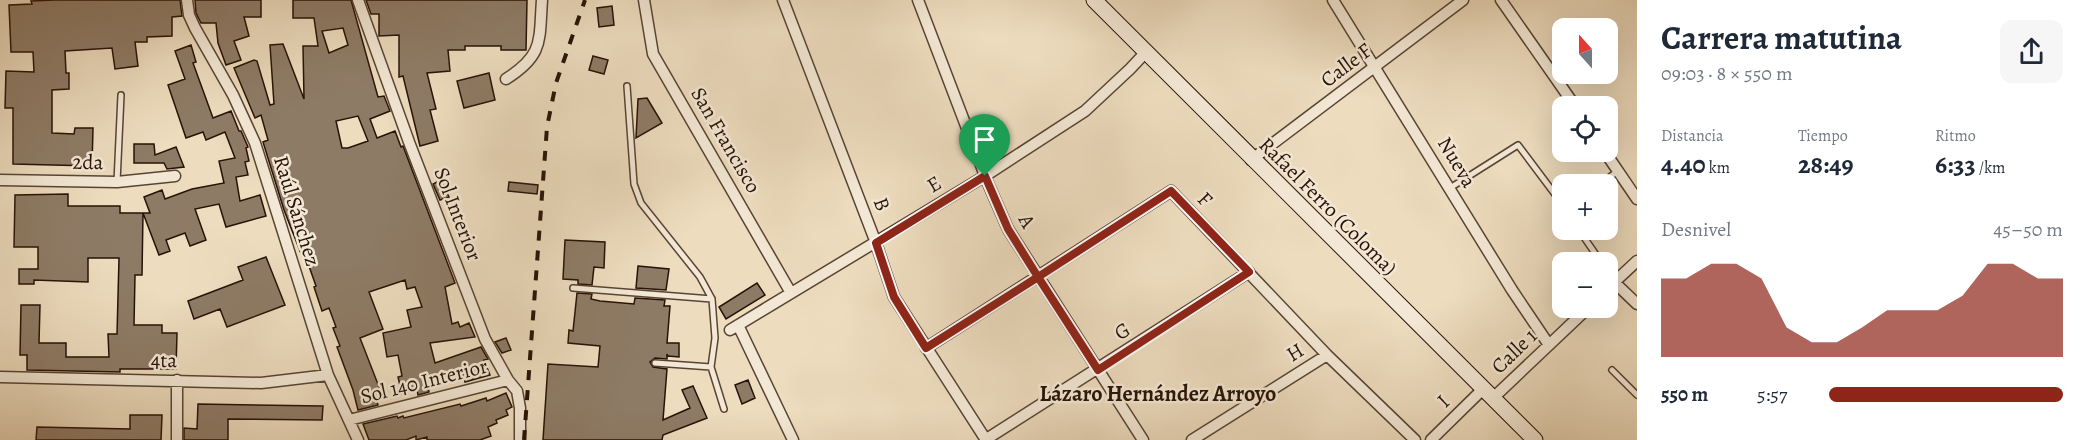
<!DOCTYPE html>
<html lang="es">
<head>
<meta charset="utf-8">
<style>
	:root { --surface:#fff; --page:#f6f6f7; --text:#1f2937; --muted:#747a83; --accent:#8f2418 }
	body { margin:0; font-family:Alegreya,serif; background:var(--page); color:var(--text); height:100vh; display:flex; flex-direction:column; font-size:22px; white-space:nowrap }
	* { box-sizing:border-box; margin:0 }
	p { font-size:20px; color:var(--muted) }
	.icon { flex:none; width:33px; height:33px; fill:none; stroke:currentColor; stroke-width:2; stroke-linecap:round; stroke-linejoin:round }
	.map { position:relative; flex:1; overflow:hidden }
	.panel { display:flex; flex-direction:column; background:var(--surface); width:450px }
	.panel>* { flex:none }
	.needle { width:39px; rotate:339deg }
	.tools { position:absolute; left:1552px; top:18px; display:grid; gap:12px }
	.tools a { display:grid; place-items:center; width:66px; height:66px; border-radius:12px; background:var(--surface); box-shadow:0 6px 24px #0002; font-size:30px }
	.pin { position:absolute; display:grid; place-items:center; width:51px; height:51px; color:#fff; margin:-62px -26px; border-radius:50% 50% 50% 0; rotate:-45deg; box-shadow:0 0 6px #0007 }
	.pin .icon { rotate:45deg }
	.round { display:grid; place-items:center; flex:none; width:63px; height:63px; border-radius:12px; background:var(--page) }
	.head { display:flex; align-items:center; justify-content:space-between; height:102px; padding:0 24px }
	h1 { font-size:33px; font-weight:700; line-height:45px }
	.figures { display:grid; grid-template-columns:repeat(3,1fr); gap:9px; height:102px; padding:6px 24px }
	.figures div { display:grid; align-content:center }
	.figures b { font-size:26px; font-weight:700 }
	.figures small { font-size:16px; font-weight:400 }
	.figures p { font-size:16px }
	.chart { height:168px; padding:12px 24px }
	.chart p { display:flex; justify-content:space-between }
	.chart svg { width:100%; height:108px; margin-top:6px; fill:var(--accent); opacity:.7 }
	ul { padding:0 24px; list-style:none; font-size:20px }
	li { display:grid; grid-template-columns:96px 72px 1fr; align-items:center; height:45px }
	li i { height:15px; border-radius:8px; background:var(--accent) }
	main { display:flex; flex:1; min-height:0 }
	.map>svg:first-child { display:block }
	.building { fill:#8e7b66; stroke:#271206; stroke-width:1.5; fill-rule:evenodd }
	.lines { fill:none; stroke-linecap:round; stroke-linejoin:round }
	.lane-casing { stroke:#584434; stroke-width:8 }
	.street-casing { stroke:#584434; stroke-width:13 }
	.secondary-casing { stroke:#271206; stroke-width:17 }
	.lane { stroke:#f3e8d5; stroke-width:5 }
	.street { stroke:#f3e8d5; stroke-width:10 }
	.secondary { stroke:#f3e8d5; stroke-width:15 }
	.rail { stroke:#271206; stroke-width:4; stroke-dasharray:10 10; stroke-linecap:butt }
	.route-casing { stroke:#fff; stroke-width:12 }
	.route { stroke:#8f2418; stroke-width:8 }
	.labels { text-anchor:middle; stroke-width:5; stroke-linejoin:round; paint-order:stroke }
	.street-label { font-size:21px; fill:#271206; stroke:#f3e8d5 }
	.neighbourhood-label { font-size:22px; font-weight:bold; fill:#271206; stroke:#f3e8d5 }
</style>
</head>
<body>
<main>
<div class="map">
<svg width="1637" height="440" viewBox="0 0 1637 440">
	<rect width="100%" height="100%" fill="#eddcbe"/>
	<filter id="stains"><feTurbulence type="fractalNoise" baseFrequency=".00333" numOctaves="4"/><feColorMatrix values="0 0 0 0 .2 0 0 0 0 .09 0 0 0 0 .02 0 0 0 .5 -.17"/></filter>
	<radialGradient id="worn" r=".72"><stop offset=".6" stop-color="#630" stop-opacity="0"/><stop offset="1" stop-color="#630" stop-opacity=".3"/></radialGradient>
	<path class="building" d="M55 0H180L182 16 172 17V36L147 37V42H135L138 66 115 69 112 48 65 51 66 73H69V89L52 90V133L74 134 75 128H93L92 166 13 164V108H5L6 71 34 72 33 52H11L9 5 32 4 31 1Z
		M195 0H261V17H244L249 36 234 41 241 60 226 65 218 43 216 23H201L196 13Z
		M293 0H351L378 97 384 96 390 111 370 119 377 138 395 131 401 147 403 146 455 283 445 287 452 324 458 322 460 327 469 323 475 337 430 343 435 363 481 347 488 359 484 360 490 375 465 382 463 375 428 387 429 392 418 395 417 390 402 394 398 377 402 376 398 355 387 357 383 333 411 327 407 310 422 307 415 287 407 289 405 280 369 292 383 329 360 338 381 392 375 394 378 405 358 410 353 390 337 347 340 346 333 328 336 327 329 308 322 311 314 287 316 286 305 255 302 256 284 210 263 142 268 140 261 115 255 118 234 68 254 60 257 61 270 105 274 104 270 45 283 44 304 99 303 46H318L314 18H293ZM343 28 348 45 329 53 322 31ZM358 116 368 141 348 148H342L336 121Z
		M366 0H527L526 50H501V46H465V50H448L450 71 427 73 436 109 430 110 438 141 420 146 403 76 399 77V35L379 36V14H371Z
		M612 6 614 25 599 27 597 8Z
		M191 45 196 62 193 63 213 118 231 111 239 131H241L248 147 246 148 249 161 245 162 248 175 236 177 240 201 260 195 266 216 226 227 219 204 195 209 206 240 190 246 185 233 166 240 170 251 159 255 143 213H150L144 197 162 190 165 199 192 189 224 183 219 161 235 158 225 132 206 140 203 132 186 138 168 85 185 79 175 51Z
		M593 56 608 60 604 74 589 70Z
		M489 73 495 100 464 108 457 81Z
		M647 98 662 123 636 138 638 99Z
		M134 144H154L155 155 176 147 184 167 167 169 164 163H134Z
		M441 180 449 197 440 200 433 184Z
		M509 182 538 185 537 194 508 191Z
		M68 194V206H120V213H143L142 275H135L134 325H162V333H177L176 369H120V372L27 370V355H20L21 305H40L39 343H66V357H109L108 334H117L119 258H88V282L34 280V284H19V269H38V247H14L15 195Z
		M565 240 605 242 604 268 594 267 592 285 578 284V280L563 279Z
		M266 257 285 305 227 327 220 309 194 319 188 301 243 280 238 267Z
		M638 266 669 269 666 290 636 288Z
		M757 283 765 295 726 319 719 307Z
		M577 293 592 294 591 299 600 301 634 304 635 298 665 300 664 306H670L667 343H679V357L668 356 667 354V359L655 358 650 362 653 367 667 369 663 420 690 408 682 390 693 386 707 418 663 435 662 440H543L548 364 598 367 600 346 568 343 569 330 573 331Z
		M506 338 511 350 502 353 495 342Z
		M748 380 755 398 742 404 735 385Z
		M506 393 512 407 506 410 508 415 496 420 497 423 488 427 491 436 480 440H427V437L416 440V436L406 440H369L363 424 393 417 397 416 398 418 403 416 404 418 460 404 461 406 486 398 487 401Z
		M198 404 323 406 322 420 228 419V440H184V428L197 429Z
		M130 415H162L161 440H36L37 427 130 429Z"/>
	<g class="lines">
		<g class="lane-casing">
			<path id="lane" d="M627 86 634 184 641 203 700 277 712 299 715 338 711 367 724 409
				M117 182 121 95
				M1600 184 1618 171
				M1450 188 1518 145 1563 205
				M1579 230 1601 262
				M1608 273 1614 282
				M573 288 712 299
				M655 363 711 367
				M1612 370 1637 395"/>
		</g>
		<g class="street-casing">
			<path id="street" d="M187 0 189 15 195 28 233 95 255 143 328 375 358 440
				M358 0 409 142 485 339 508 380 517 391 520 408V440
				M644 0 653 54 791 293
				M783 0 876 243 894 297 986 440
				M918 0 987 181 1008 229 1143 440
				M1333 0 1512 290 1549 345
				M1501 0 1575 106
				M506 79C544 55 539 41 542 0
				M1605 152 1637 199
				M1251 160 1463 0
				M0 180 117 182 175 176
				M1614 282 1637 304
				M1608 288 1637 261
				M738 325 793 440
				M730 330 985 176 1085 111 1130 69 1145 53
				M926 348 1171 191 1327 355 1415 440
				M0 377 261 383 328 375
				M177 380V440
				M1492 399 1588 308
				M349 420 508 380
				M985 440 1249 272
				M1192 440 1327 355
				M1431 440 1483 389"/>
		</g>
		<g class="secondary-casing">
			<path id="secondary" d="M1094 0 1535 440"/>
		</g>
		<use href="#lane" class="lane"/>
		<use href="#street" class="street"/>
		<use href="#secondary" class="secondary"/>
		<path class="rail" d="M524 440 547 127 556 83 585 0"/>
	</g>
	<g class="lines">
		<g class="route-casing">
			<path id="route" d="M985 176 876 243 894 297 926 348 1038 277 1098 370 1249 272 1171 191 1038 277 1008 229 985 176"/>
		</g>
		<use href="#route" class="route"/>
	</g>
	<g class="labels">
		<g class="street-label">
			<text transform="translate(1346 65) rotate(-37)" y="7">Calle F</text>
			<text transform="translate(726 140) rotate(60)" y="7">San Francisco</text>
			<text transform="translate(88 162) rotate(1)" y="7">2da</text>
			<text transform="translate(1457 162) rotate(59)" y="7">Nueva</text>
			<text transform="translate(934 184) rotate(-31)" y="7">E</text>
			<text transform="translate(1205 199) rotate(46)" y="7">F</text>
			<text transform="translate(882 204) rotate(69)" y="7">B</text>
			<text transform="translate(1328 206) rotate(45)" y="7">Rafael Ferro (Coloma)</text>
			<text transform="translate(297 211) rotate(73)" y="7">Raúl Sánchez</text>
			<text transform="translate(458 214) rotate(69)" y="7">Sol Interior</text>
			<text transform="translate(1027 221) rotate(61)" y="7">A</text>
			<text transform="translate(1122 331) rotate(-33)" y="7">G</text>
			<text transform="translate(1514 351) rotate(-44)" y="7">Calle 1</text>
			<text transform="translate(1295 352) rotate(-32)" y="7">H</text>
			<text transform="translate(164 360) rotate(1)" y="7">4ta</text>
			<text transform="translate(424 381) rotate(-14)" y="7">Sol 140 Interior</text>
			<text transform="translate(1443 401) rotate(-44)" y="7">I</text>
		</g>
		<g class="neighbourhood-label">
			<text x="1158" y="401">Lázaro Hernández Arroyo</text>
		</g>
	</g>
	<rect width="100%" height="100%" filter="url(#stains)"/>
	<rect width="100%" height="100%" fill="url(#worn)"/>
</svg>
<div class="tools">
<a><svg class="needle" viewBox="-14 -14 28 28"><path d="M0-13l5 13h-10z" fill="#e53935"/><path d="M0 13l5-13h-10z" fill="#747a83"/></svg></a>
<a><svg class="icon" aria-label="locate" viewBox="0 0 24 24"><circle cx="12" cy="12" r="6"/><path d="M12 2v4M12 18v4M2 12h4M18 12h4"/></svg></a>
<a>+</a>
<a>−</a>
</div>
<div class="pin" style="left:985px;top:176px;background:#1e9e55"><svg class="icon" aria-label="arrive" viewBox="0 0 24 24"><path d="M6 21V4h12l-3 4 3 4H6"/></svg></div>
</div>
<section class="panel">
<div class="head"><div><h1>Carrera matutina</h1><p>09:03 · 8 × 550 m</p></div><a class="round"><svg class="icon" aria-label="share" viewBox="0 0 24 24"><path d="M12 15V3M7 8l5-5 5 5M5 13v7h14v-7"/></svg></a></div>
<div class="figures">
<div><p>Distancia</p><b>4.40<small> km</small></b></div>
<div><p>Tiempo</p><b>28:49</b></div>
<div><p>Ritmo</p><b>6:33<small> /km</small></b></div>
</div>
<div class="chart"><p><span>Desnivel</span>45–50 m</p>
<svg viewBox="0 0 160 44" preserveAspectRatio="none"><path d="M0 44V12L10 12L20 6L30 6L40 12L50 32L60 38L70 38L80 32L90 25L100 25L110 25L120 19L130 6L140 6L150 12L160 12V44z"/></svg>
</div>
<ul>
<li><b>550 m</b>5:57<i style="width:100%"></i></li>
</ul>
</section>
</main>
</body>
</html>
